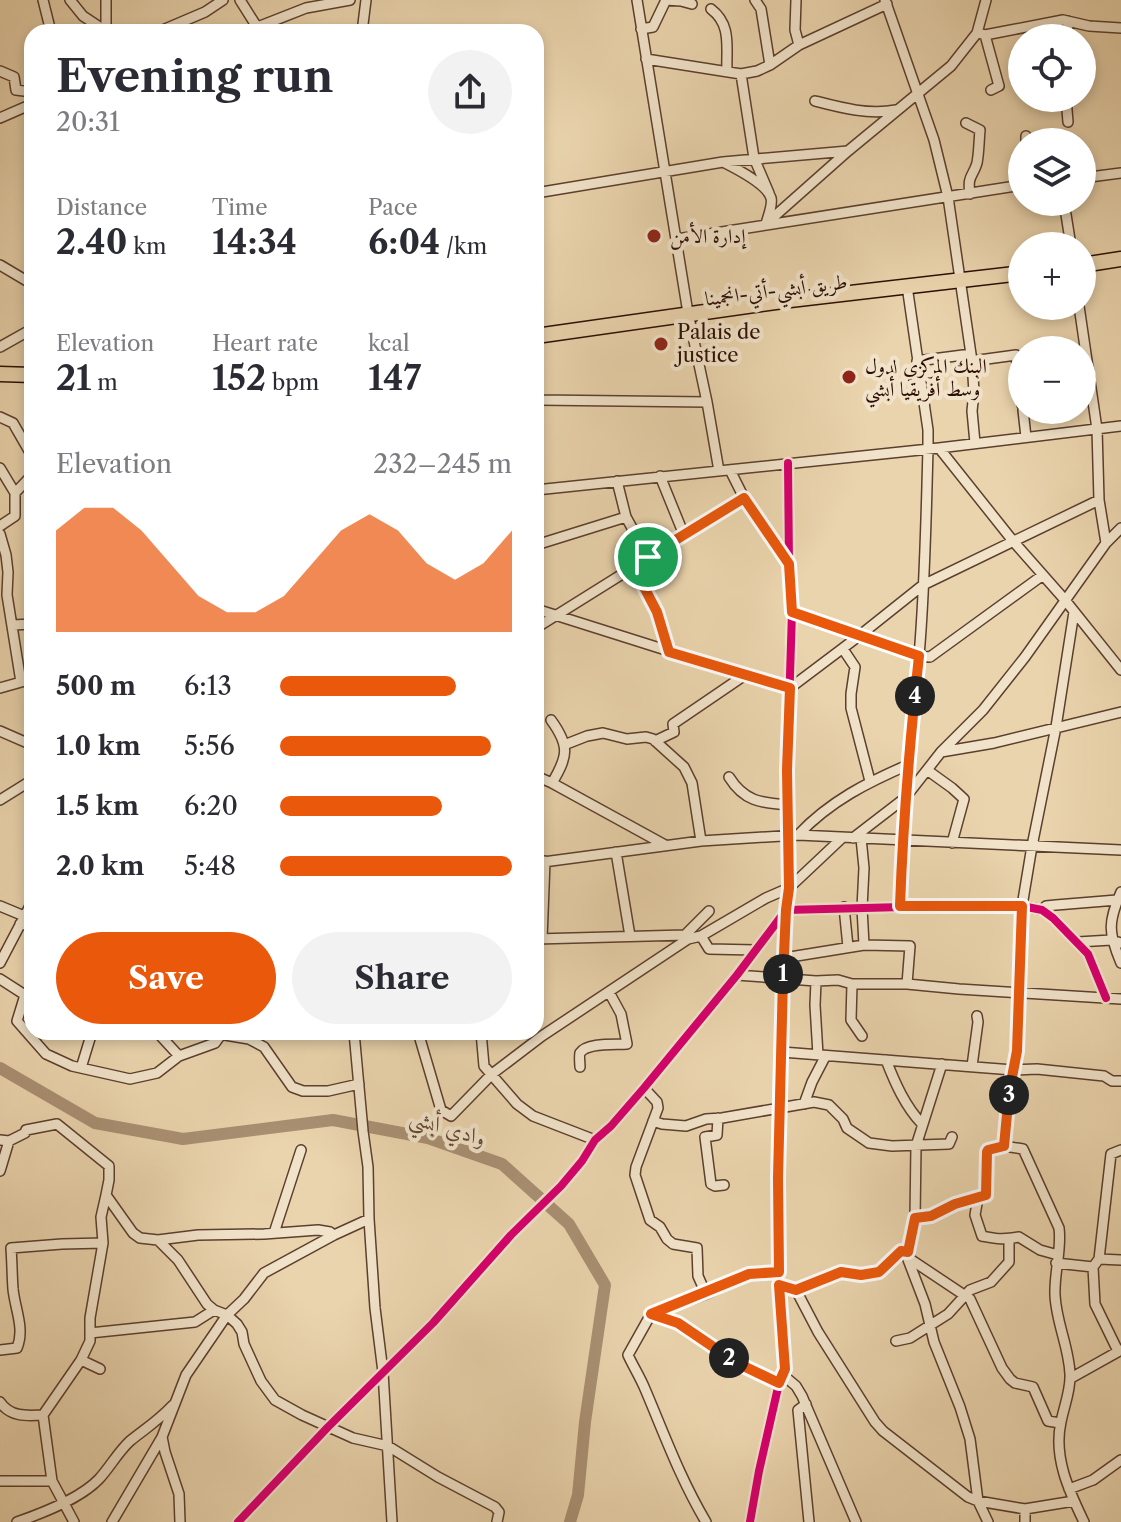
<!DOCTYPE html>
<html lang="en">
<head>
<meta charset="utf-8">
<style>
	:root { --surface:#fff; --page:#f2f2f3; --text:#2b2b33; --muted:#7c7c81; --accent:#ea580c }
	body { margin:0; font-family:"Libre Caslon Text",Amiri,serif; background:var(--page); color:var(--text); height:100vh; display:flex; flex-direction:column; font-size:30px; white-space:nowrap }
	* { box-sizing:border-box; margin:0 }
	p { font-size:26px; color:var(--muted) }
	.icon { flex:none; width:44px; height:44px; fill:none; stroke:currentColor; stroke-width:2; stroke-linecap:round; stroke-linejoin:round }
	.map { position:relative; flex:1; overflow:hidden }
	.sheet { position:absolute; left:24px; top:24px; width:520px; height:1016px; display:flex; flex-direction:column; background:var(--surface); border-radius:24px; box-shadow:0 4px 12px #0003 }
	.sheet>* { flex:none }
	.controls { position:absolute; left:1008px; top:24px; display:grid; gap:16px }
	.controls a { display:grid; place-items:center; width:88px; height:88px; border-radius:50%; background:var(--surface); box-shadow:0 4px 12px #0003; font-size:40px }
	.pin { position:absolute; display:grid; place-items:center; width:68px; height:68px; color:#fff; margin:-34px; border:4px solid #fff; border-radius:50%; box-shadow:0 2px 8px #0007 }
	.km { position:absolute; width:40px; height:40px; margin:-20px; border-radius:50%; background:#222; color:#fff; font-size:22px; line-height:40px; text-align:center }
	.round { display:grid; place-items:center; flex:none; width:84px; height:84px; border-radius:42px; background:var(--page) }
	.head { display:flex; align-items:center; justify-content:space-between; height:136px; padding:0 32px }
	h1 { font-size:44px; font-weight:700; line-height:60px }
	.figures { display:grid; grid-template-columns:repeat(3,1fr); gap:12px; height:136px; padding:8px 32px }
	.figures div { display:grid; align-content:center }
	.figures b { font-size:34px; font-weight:700 }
	.figures small { font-size:22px; font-weight:400 }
	.figures p { font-size:22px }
	.chart { height:224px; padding:16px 32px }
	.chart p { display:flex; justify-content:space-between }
	.chart svg { width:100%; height:144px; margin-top:8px; fill:var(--accent); opacity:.7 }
	.action { display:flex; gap:16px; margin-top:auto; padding:16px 32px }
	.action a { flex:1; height:92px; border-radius:48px; background:var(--accent); color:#fff; font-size:32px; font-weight:700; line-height:92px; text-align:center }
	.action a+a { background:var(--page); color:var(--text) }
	ul { padding:0 32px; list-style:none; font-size:26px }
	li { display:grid; grid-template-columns:128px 96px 1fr; align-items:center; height:60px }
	li i { height:20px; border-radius:10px; background:var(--accent) }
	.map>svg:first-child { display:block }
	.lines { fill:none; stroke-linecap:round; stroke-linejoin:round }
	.river { stroke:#a99073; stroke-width:12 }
	.minor-casing { stroke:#5c3f2e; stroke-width:12 }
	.highway-casing { stroke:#2c0d03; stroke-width:17 }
	.minor { stroke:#f1e3ca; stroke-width:9 }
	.highway { stroke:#ead4ad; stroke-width:14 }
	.cycleway-casing { stroke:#f1e3ca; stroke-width:13 }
	.cycleway { stroke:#d6006c; stroke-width:8 }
	.route-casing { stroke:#fff; stroke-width:16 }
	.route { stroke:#ea580c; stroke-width:10 }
	.poi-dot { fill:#8f2418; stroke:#f1e3ca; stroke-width:3 }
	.labels { text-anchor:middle; stroke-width:8; stroke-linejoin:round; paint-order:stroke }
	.poi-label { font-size:20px; fill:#2c0d03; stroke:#f1e3ca; text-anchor:start }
	.street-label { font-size:20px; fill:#2c0d03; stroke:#f1e3ca }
	.water-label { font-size:22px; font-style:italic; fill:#644835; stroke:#f1e3ca }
</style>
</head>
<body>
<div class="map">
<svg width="1121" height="1522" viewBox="0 0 1121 1522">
	<rect width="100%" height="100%" fill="#ead4ad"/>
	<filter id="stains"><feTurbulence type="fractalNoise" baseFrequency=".0025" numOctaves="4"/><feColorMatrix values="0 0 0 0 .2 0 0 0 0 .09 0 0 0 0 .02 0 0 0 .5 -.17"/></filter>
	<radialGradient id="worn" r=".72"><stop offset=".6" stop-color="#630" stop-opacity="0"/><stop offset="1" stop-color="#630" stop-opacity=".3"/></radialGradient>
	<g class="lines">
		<path class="river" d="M0 1068 95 1123 183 1139 333 1120 428 1138 502 1164 569 1224 605 1285 585 1422 578 1495 570 1522"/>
		<g class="minor-casing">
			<path id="minor" d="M43 0 51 32
				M70 0 83 16 104 30
				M240 0 257 27
				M637 0 688 313 707 402 719 471
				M666 0 681 1 692 4
				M755 0 761 9 770 65
				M796 0 795 30 799 45
				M885 0 934 140 948 197 972 361 974 392 972 411 975 443
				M711 9C732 25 726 47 727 71
				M641 29 653 27 666 0
				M106 32V0
				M158 32 205 12 223 0
				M245 32 306 8 350 0
				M362 32 366 0
				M979 33 985 35 999 86 991 90
				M985 35 1063 20 1089 26 1121 28
				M1067 38 1068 21
				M646 59 741 74 757 71 770 65 799 45 887 4
				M0 71 14 77 16 90 32 92
				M741 74 754 158 769 193
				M1066 98 1068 122
				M815 101C842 108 868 115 896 110
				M0 118 32 104
				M966 123 980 130C979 140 979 153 977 163 973 177 967 175 970 194
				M1026 136V142
				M723 162C735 168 767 184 771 198 773 205 768 216 766 224
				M1082 178 1121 173
				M536 193 723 162 848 151
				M1064 202 1071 246
				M768 222 848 151 951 66 977 33 986 0
				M677 239 1022 185
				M0 265 32 284
				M1079 306 1097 429 1099 500 1106 543
				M0 347 32 329
				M917 361 971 354
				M972 361 1016 355 1022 405
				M536 387 538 400 707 402
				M1023 410 1026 437
				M0 417 13 423 32 456
				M939 448 1013 541 1065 600 1121 670
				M0 468 15 493V516L0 526
				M730 470 744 498 789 564
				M660 476 684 535
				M536 490 939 448 1121 426
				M15 493 32 475
				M626 517 648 557
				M0 534 6 555 8 572 7 595 21 682
				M536 545 626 517 617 481
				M633 566 657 612 669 652
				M536 609 745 675 790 688 859 636 923 585 1099 500
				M792 612 859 636 919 656 930 657 1043 575
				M13 625 32 624
				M536 628 744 498
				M843 649 855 667 851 694V708L870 781
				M0 688 32 679
				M551 720C570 746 568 756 552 783
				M0 731 32 745
				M655 741 674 732 673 724 745 675
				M564 745 587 736 603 733 627 739 646 737 653 739 684 767 692 783 701 841
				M941 752 994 743 1121 712
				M927 770 952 788 964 799 952 843
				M536 776 552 783 665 845
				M729 777C744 801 760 803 788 805
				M0 800 32 780
				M798 835C830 801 868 782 910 764
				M853 838 905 798 941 752 983 710 1025 657 1106 543 1121 528
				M861 838 864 868 862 908 864 945
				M616 852 630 936
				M536 863 701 841 798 835 1121 850
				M1121 892C1108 922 1108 932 1121 963
				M0 906 24 916
				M900 906C903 822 912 740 919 656 925 587 926 518 928 449V430L907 286
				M844 907 848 947
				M1042 910 1046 906 1056 905 1117 900
				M20 924 32 926
				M685 935 709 911
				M701 936 709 949 755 950
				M536 939 685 935 688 939
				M542 939 545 861
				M1078 942 1111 940 1121 943
				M784 958 864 945 910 946 907 984
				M0 963 32 902
				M737 975 816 981 838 980 852 984H907L959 989 1121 999
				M0 979 25 995 17 1021 46 1054 72 1066 130 1079 157 1073 179 1056 215 1043 223 1032
				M816 981 815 1005 818 1055
				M852 984 851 1020 862 1036
				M157 1032 179 1056
				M354 1032 363 1131 368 1167 369 1219 375 1308 383 1372 392 1522
				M418 1032 441 1110 451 1116 492 1074 542 1036 688 939 701 936 766 898 789 888 842 838
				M481 1032 484 1066 517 1104 533 1116 595 1140
				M219 1034 249 1039 264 1047 292 1087 303 1091H328L359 1084
				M782 1052 1013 1070 1037 1069 1104 1076 1112 1081H1121
				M886 1060C895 1083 905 1106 922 1124
				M942 1064 916 1146 915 1218 907 1257 925 1304 934 1342 960 1407 970 1439 978 1501 988 1522
				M972 1066 978 1022 977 1016
				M580 1067C580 1065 579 1055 580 1053 587 1042 616 1045 627 1044L621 1014 609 992
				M81 1068 92 1032
				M644 1088 657 1102 658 1108 636 1167 635 1175 650 1220 660 1227 667 1239 673 1244 697 1248 698 1276 706 1294
				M804 1104 812 1082 825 1057
				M718 1118 717 1135 705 1137 711 1184 715 1186 724 1185
				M653 1121 662 1124 686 1126 706 1119 722 1118 814 1102 829 1105 843 1119 847 1128 869 1143 892 1146 949 1144 952 1137
				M0 1140 9 1141 25 1133 26 1130 57 1124 109 1166V1180L106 1195 133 1233 140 1238 158 1240 178 1260 207 1304 214 1310 227 1315 237 1324 242 1332 244 1344 261 1381 275 1400 302 1415 353 1438 388 1446 438 1477 495 1507 499 1512 497 1522
				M1004 1146 1009 1093 1017 1051 1022 906 1032 846 1056 727 1074 612
				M0 1171 9 1141
				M978 1198 975 1215 982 1236C998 1239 1002 1240 1019 1237L1040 1250 1058 1255
				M915 1218 931 1216 955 1204 985 1196 988 1150 1004 1146 1023 1149 1059 1228C1062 1250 1054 1272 1055 1295 1056 1322 1069 1347 1070 1374 1071 1390 1064 1406 1061 1422 1053 1457 1069 1491 1084 1522
				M274 1233 301 1150
				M158 1240 198 1235 264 1234 318 1230 330 1232 334 1235 369 1219
				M907 1257 970 1299 1002 1368 1010 1379 1015 1383 1033 1387 1048 1421 1060 1423
				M1099 1259 1121 1260
				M1056 1263 1093 1267
				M779 1285 796 1290 841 1272 861 1275 879 1272 901 1251 908 1252
				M796 1290 818 1332 875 1422 883 1431 968 1497 978 1501 1025 1509 1074 1501
				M651 1314 678 1323 737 1363 779 1383
				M90 1333 195 1322 214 1310
				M896 1341 910 1338 948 1314 970 1290 991 1282 1009 1262V1240
				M0 1350 17 1348C25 1329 15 1309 13 1289 12 1275 12 1261 11 1248L62 1244 103 1243
				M1118 1351 1095 1304 1093 1267 1099 1259 1111 1154 1121 1150
				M81 1360 100 1369
				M783 1375 796 1386 802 1396 856 1522
				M1071 1378 1121 1350
				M0 1402C10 1417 26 1416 43 1415
				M806 1404 798 1410 809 1522
				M0 1481H52
				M1069 1489 1093 1480 1121 1460
				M17 1522C43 1513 80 1499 99 1479 110 1467 118 1452 130 1441 146 1428 158 1421 173 1405
				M74 1522 52 1481 43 1415 81 1360 90 1341V1318L103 1243 101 1217 106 1195
				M112 1522 162 1437
				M180 1522 179 1494 165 1452 162 1437 186 1375 227 1315 244 1299 264 1273 334 1235
				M238 1522 328 1427 433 1323 511 1235 561 1186 582 1161 595 1140 611 1126 644 1088 737 975 786 910 981 905 1022 906 1042 910 1053 918 1088 954 1106 998
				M706 1522C680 1478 665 1436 645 1389 640 1377 633 1366 628 1355L651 1314 706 1294 749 1274 779 1272
				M750 1522 759 1471 779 1383 785 1369 779 1285 778 1178 784 958 786 910 789 888 787 770 792 612 789 564 788 463
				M1025 1522V1509"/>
		</g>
		<g class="highway-casing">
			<path id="highway" d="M1082 265 1121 259
				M536 336 790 300 1022 273
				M0 374 32 375"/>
		</g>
		<use href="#minor" class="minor"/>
		<use href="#highway" class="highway"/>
		<g class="cycleway-casing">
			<path id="cycleway" d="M238 1522 328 1427 433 1323 511 1235 561 1186 582 1161 595 1140 611 1126 644 1088 737 975 786 910 981 905 1022 906 1042 910 1053 918 1088 954 1106 998
				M750 1522 759 1471 779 1383 785 1369 779 1285 778 1178 784 958 786 910 789 888 787 770 792 612 789 564 788 463"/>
		</g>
		<use href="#cycleway" class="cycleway"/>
	</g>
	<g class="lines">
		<g class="route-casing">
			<path id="route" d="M744 498 789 564 792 612 919 656C910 739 903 822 900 906H1022L1017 1051 1009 1093 1004 1146 988 1150 987 1152 986 1195 955 1204 931 1216 915 1218 908 1252 901 1251 879 1272 861 1275 841 1272 796 1290 779 1285 785 1369 779 1383 737 1363 678 1323 651 1314 749 1274 779 1272 778 1178 783 977 786 910 789 888 787 770 790 688 669 652 657 612 633 566Z"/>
		</g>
		<use href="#route" class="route"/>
	</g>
	<g class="poi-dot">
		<circle cx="654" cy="236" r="8"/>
		<circle cx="661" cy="344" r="8"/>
		<circle cx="849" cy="377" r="8"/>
	</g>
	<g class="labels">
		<g class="poi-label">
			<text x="670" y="243">إدارة الأمن</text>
			<text x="677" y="339">Palais de<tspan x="677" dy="23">justice</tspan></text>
			<text x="865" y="373">البنك المركزي لدول<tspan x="865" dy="23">وسط أفريقيا أبشي</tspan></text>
		</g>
		<g class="street-label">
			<text transform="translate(776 290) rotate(-7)" y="7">طريق أبشي-أتي-انجمينا</text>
		</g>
		<g class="water-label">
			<text transform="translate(448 1127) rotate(17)" y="8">وادي أبشي</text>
		</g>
	</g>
	<rect width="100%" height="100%" filter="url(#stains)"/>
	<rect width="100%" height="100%" fill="url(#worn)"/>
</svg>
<div class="controls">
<a><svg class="icon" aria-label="locate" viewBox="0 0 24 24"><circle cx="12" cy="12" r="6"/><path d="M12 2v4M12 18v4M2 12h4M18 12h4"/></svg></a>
<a><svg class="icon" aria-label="layers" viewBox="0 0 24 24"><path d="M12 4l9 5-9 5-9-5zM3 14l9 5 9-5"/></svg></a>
<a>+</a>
<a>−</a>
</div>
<div class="pin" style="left:648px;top:557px;background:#1e9e55"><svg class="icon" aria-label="arrive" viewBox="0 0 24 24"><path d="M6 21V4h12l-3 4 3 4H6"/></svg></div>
<b class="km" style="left:783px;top:974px">1</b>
<b class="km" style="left:729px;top:1358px">2</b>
<b class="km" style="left:1009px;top:1095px">3</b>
<b class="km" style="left:915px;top:696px">4</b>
<section class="sheet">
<div class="head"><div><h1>Evening run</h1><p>20:31</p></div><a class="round"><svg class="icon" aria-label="share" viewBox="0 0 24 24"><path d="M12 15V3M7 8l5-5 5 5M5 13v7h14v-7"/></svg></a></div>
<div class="figures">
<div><p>Distance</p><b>2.40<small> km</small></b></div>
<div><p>Time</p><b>14:34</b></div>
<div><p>Pace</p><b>6:04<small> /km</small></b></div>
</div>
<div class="figures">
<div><p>Elevation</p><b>21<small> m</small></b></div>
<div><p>Heart rate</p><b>152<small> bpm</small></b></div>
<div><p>kcal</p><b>147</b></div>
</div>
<div class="chart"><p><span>Elevation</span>232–245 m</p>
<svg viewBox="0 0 160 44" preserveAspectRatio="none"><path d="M0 44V13L10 6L20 6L30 13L40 23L50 33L60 38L70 38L80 33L90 23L100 13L110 8L120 13L130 23L140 28L150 23L160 13V44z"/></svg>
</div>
<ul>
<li><b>500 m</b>6:13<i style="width:76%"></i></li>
<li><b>1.0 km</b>5:56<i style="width:91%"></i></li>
<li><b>1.5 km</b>6:20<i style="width:70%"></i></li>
<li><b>2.0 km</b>5:48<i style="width:100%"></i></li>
</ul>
<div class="action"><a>Save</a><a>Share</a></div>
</section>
</div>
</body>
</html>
